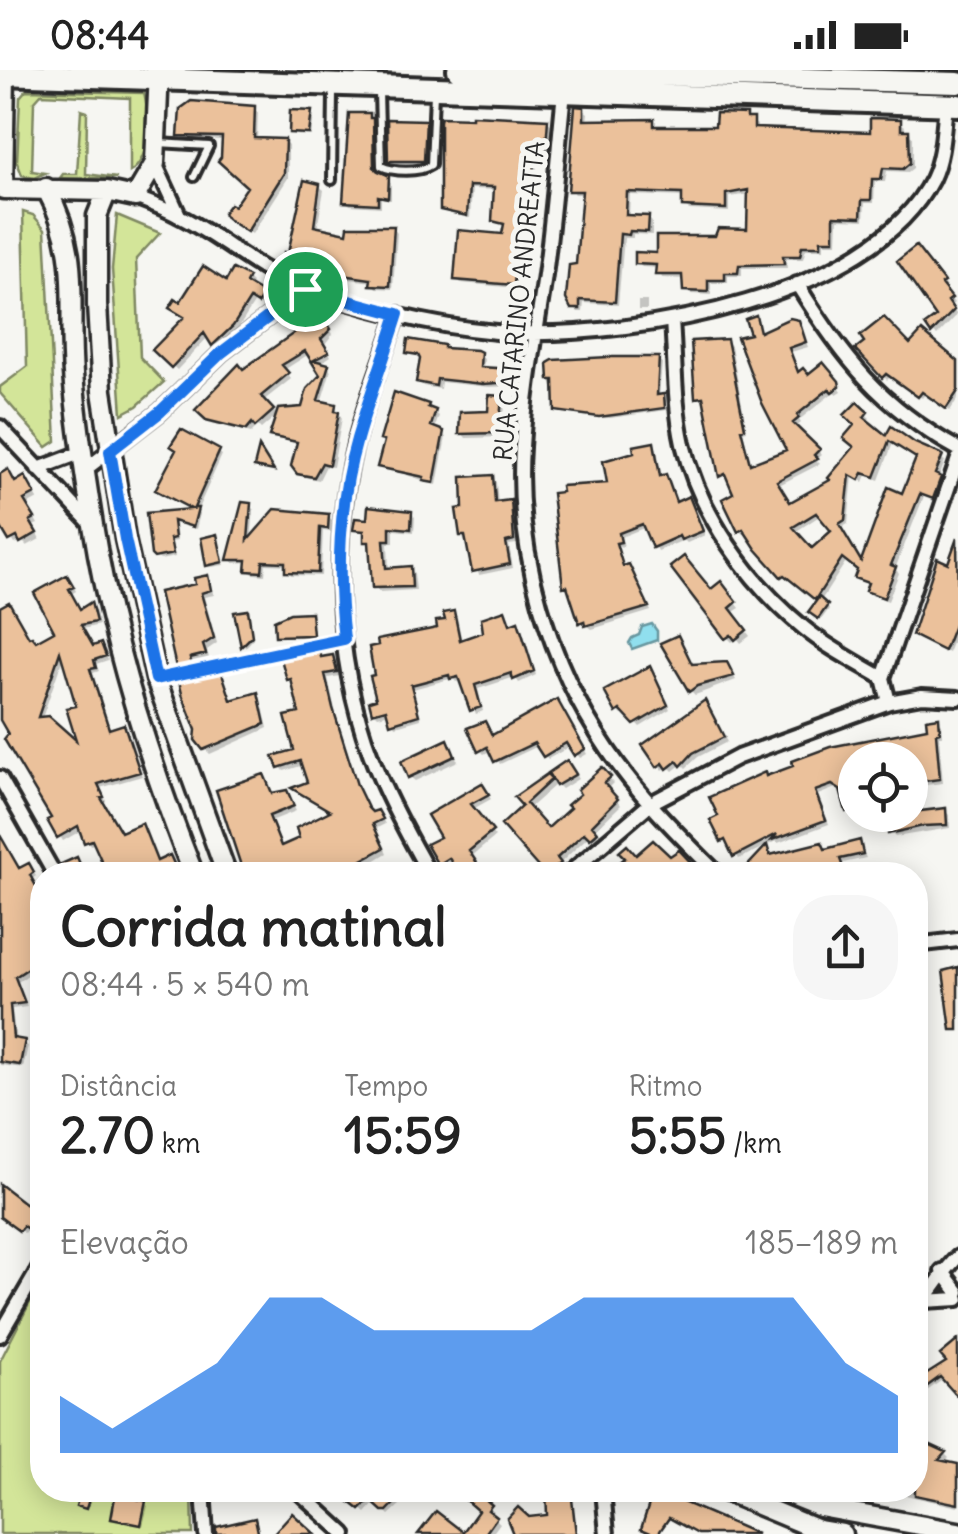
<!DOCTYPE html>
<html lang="pt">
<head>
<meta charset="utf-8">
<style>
	:root { --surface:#fff; --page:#f6f6f6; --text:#222; --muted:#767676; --accent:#1a73e8 }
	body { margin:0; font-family:Delius,sans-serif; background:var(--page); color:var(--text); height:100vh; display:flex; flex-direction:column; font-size:38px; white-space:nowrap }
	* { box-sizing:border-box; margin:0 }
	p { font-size:32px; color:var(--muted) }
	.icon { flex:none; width:55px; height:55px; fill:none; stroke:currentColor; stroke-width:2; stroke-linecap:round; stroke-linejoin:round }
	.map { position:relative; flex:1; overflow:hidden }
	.side { position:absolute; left:30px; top:792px; width:898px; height:640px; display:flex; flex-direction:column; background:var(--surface); border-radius:40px; box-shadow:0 5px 25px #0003 }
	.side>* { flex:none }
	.fabs { position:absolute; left:838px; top:672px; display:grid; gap:20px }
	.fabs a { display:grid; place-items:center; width:90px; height:90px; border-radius:50%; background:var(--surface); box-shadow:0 5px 25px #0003; font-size:50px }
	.pin { position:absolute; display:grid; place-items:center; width:85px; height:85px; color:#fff; margin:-42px; border:5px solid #fff; border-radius:50%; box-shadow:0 2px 10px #0007 }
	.round { display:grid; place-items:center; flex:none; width:105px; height:105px; border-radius:40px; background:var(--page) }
	.headline { display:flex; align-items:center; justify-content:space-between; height:170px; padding:0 30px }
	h1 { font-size:55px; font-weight:800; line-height:75px }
	.metrics { display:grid; grid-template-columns:repeat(3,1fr); gap:15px; height:170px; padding:10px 30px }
	.metrics div { display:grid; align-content:center }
	.metrics b { font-size:50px; font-weight:800 }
	.metrics small { font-size:28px; font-weight:400 }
	.metrics p { font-size:28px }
	.chart { height:280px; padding:20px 30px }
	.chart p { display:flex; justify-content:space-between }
	.chart svg { width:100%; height:180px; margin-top:10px; fill:var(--accent); opacity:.7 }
	.status { display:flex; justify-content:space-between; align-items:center; height:70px; padding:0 50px; background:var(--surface); direction:ltr }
	.status svg { height:28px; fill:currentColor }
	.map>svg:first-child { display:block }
	.green { fill:#d3e599; stroke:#7f8862; stroke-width:2.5 }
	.water { fill:#90dfee; stroke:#6897a0; stroke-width:2.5 }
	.shadow { fill:#0003; fill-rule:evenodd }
	.building { fill:#ebc19b; stroke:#2b2b2b; stroke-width:2.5; fill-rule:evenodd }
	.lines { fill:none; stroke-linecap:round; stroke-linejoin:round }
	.lane-casing { stroke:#2b2b2b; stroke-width:14 }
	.street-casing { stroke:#2b2b2b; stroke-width:20 }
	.secondary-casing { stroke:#2b2b2b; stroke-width:25 }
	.primary-casing { stroke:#2b2b2b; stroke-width:28 }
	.path { stroke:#2b2b2b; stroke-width:2.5; stroke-dasharray:10 8; stroke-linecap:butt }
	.lane { stroke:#f6f6f2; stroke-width:6 }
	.street { stroke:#f6f6f2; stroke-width:12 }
	.secondary { stroke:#f6f6f2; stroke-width:18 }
	.primary { stroke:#f6f6f2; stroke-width:20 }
	.route-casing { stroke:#fff; stroke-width:20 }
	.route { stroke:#1a73e8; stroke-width:12 }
	.labels { text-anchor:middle; stroke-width:10; stroke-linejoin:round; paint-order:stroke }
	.street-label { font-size:25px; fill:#2b2b2b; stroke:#f6f6f2 }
</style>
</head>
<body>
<div class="status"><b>08:44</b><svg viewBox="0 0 49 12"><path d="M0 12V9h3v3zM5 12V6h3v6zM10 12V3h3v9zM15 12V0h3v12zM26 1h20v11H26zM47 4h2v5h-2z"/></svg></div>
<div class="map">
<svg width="958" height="1464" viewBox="0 0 958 1464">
	<rect width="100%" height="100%" fill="#f6f6f2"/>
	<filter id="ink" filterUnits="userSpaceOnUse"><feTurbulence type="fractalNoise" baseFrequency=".01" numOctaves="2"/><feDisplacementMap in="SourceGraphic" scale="20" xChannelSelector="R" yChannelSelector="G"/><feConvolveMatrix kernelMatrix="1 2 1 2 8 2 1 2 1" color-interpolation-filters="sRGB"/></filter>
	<g filter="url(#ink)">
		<path class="green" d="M26 20 144 23C149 45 152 89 130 102V28L41 24 34 32 32 101 45 103 34 108 22 105 17 92 20 27Z
			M81 40 87 42 86 104 117 108H60L63 104H77Z
			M23 142 33 145 45 159 56 371 47 377 0 323V317L27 297Z
			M117 145 160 163 136 189 140 287 164 312 137 336 122 344 112 199Z
			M42 1209V1420H192L193 1464H0V1291Z"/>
		<path class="water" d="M652 554 657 561V570L632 579 629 573 632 568 639 565 642 557Z"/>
		<path class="shadow" d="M254 38 258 43 257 70 284 71 288 75V108L252 164 234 153 235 140 250 117 224 70 185 69 180 65Z
			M583 39 588 43 587 52 653 51 657 59H718L746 46 757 55V61L872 65 900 52 905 56 904 63 913 67V98L908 102 887 101 885 112H875L874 133H865L864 150 838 149 837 173H824V179H806L803 189H786L787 198H742V206H728V213H711V225L690 224 685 220V209L662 208 658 198 642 197 637 193 750 161 751 124 729 127V142L689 140 685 136V127L630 125 629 147 648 148 652 152V165L633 164V168H624L618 235 584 233 583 242H578L573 237 585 124H575L571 120Z
			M311 43 314 46 311 66 294 65 292 62Z
			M369 46 376 55 377 102 391 112V130L381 128V137L350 135 346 131Z
			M444 49 547 51 552 55 549 95H537L535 155 522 153 517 218 461 213 457 209 504 166 506 156 494 150 496 120 472 119 470 148 447 143 443 139Z
			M425 53 430 57 428 94 395 95 390 90Z
			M319 116 324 120 317 159 349 166 393 158 397 163 393 219 377 218 373 212 339 208 338 214 285 191Z
			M920 183 946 217 943 219 954 233 950 236 957 245 937 266 928 255 939 247Z
			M248 209 252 213 249 218 267 230 263 236 255 232 237 260 218 278 209 266 177 300 156 280 186 248 172 238Z
			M638 231H647V240H638Z
			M755 248 762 264 800 256 808 277 791 282 800 304 808 307 827 299 842 321 837 324 834 322 799 350 801 353 795 358 822 385 816 390 820 394 779 415 790 434 834 411 857 377V336L870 348 866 352 886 369 913 375 945 391 939 408 944 413 937 431 924 426 895 499 899 503 888 531 872 525 868 520 870 515 857 507 859 500 847 490 820 532 829 539 821 550 811 542 819 531 789 507 787 509 748 462 744 464 740 460 736 424 729 408 722 405 706 330 697 326 726 271 731 276 747 361 743 362 752 396 789 381 754 265ZM893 373 919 389 904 426 862 494 841 458 848 454 853 406 864 412 867 405 879 410ZM821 445 834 461 813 482 795 462Z
			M326 252 333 264 324 275 331 286 319 294 331 300 321 333 335 337 342 348 333 397 326 396 319 410 304 407 299 402V375L272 365 304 340 323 306 309 284 284 300 291 309 263 331 277 345 261 359 258 356 251 363 212 353 198 340 243 302Z
			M910 277 958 293V328L950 341 926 323 922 328 891 306 887 310 859 279Z
			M446 281 479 284 484 289 483 299 512 301 516 306 515 316 489 317 441 312 440 319 423 316 419 311 423 288 408 282Z
			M658 290 662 293 659 327 666 330 667 340 610 348 561 343 558 340 551 309Z
			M501 329 505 333 503 367 466 368 462 363 490 343Z
			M428 336 439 346 434 360 446 367 437 415 380 396 386 372Z
			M653 374 657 379 662 408 669 411 678 434 689 429 693 433 705 465 687 473 684 470 658 481 646 457 621 467 624 476 618 477 624 498 632 501 651 541 592 559 581 551 563 507 610 416 637 384Z
			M218 382 222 385 197 441 200 444 196 459 175 453 177 471 172 472 175 487 160 490 153 484 149 446 195 441 162 423Z
			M0 406 16 414H29L38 429 27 435 38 454 33 456 40 469 27 476 22 471 15 474 0 451Z
			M492 408 496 412 498 434 510 433 514 437 517 474 509 475 513 498 479 505 462 465 465 440Z
			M250 436 254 440 251 470 328 446 332 450 331 462 323 461 321 506 291 505 287 495 266 494 265 505 253 504 249 500V492L234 493 230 490Z
			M411 443 415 447 414 462 394 460V473H388L389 500 410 499 414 503 416 520 379 522 375 517 372 476 366 471V464L356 459 370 452Z
			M217 467 224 495 211 497 209 494Z
			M958 475V558L948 583 915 564Z
			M207 508 214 525 204 527 217 573 207 580 209 588 193 592 198 610 220 603 233 632 257 624 261 629 268 658 210 684 205 679 183 613 198 516Z
			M71 512 76 521 71 524 81 542 91 535 95 539 99 555 83 559 94 579 101 576 108 590 96 594 99 601 93 603 111 661 123 657 127 661 142 706 100 718 106 731 103 733 122 764 142 756 159 793 170 788 179 805H122L120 800 112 804 97 773 90 775 82 760 63 771 50 751 55 749 0 645V540L37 574 57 562ZM64 585 79 637 82 677 42 648Z
			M725 519 740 538 732 543 750 566 741 573 737 568 732 572 727 567 711 522Z
			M247 542 253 569 245 578 237 544Z
			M505 542 512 556 518 554 522 558 536 605 519 613 515 607 478 619 483 641 476 644 462 610 456 612 453 608 413 619 421 649 396 656 390 643 378 646 374 642 379 631 453 543 457 547 462 572 486 564Z
			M310 544 314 567H282L279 564Z
			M678 568 693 596 726 594 736 610 695 625 691 621Z
			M318 584 324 589 333 587 337 592 340 606 328 608 336 644 360 722 372 745 381 747 385 754 375 759 387 783 351 805H247L263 706 273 725 286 723 296 741 271 751 282 778 303 769 333 742 295 719 310 714 304 695 284 701 280 696 296 681 302 645 294 613 289 608Z
			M649 599 670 639 640 657 626 642 622 645 618 641Z
			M560 636 587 684 580 688 571 676 548 689 538 676 500 694 492 680 484 684 480 680 485 654 493 667Z
			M708 638 727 672 698 687 686 698 682 694 673 701 668 696 663 700 645 676Z
			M938 650 942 654 943 666H939L943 713 910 717V690H855V744L849 741 843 721 838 717 818 725 829 754 778 773 776 771 739 789 729 773 723 771 768 709 930 660Z
			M447 672 458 691 415 711 410 707Z
			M571 697 578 709 562 719 558 715Z
			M602 701 613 713 607 719 621 735 594 761 600 768 596 771 590 765 559 794 564 799 556 805H533L541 797 525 737 518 728 547 707 555 715 528 739 548 761 573 738Z
			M482 716 491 729 473 739 495 767 472 786 484 805H460L453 792 444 797 440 793 443 768Z
			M910 723 924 743 945 741 949 745 950 758 895 767 891 763 887 745H910Z
			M0 767 20 801 32 800 36 806 32 809 42 828V895L18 912 27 937 12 939 16 971 28 976 23 998 0 995Z
			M859 773 866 788 843 793 847 805H821L814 800 810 805H743L767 779 772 787 821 774 826 781Z
			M42 1102V1119L34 1111Z
			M0 1117 37 1146 34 1150 38 1154 33 1161 28 1158 24 1163 0 1145Z
			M958 1274V1324L945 1308 927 1321 920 1312 949 1293Z
			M921 1373 945 1384 949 1388 943 1394 958 1396V1437L883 1420H915V1379L917 1381Z
			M364 1420H413L414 1422 389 1445 376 1432 366 1443 354 1432Z
			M492 1420 496 1421 486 1434 494 1441 491 1445 500 1453 492 1464H464Z
			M145 1433 148 1436 143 1456 114 1448Z"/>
		<path class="building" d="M191 31 255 36 254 68 285 69 284 103 247 162 227 149 223 143 230 134 234 136 247 117 218 91 221 87 222 67 178 66 180 39Z
			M575 36 584 37V50L654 49V56H715L716 43 747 44V48H754V58L870 62V48L901 49V60H909L910 93 903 99 883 98 881 109H872L871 130H862L861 147 834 146V170H821V176H802L800 186H783L784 194 739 195 738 203H725V210H708V222L683 221 682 205H655L656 195 635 194V182L656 183V166H715L718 158 747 159 748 120 726 124V139L682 137V124L627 122 626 145 649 146 648 162 630 161 629 165 620 164 615 232 580 230V239H571L566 229 569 195 576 194 582 121H568Z
			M290 40 312 41 309 64 289 63Z
			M349 43H370V48H373L374 97 389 106 388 128 378 126V134L343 132Z
			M472 45 548 49 545 92H534L531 152 519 150 514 215 454 210 458 160 502 164 504 154 492 151 494 117 469 116 467 146 440 140V51L441 47 472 48Z
			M387 49 426 50 424 91H388Z
			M304 110 320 114 314 156 347 163 348 156H394L390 216 370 215 371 209 335 204 334 212 283 191 284 182 288 183Z
			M916 176 944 212 941 214 952 228 948 231 954 240 931 264 925 255 936 247 897 191Z
			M203 196 226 211 233 199 249 207 246 213 264 224 258 234 250 229 233 256 212 276 204 263 171 298 152 280 184 247 169 238 175 229 180 232Z
			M322 245 331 259 321 269 329 282 314 290 329 294 318 330 336 334 335 341 339 342 329 395 322 393 314 407 297 404 291 396 297 372 269 366 278 339 302 337 307 319 320 305 305 281 282 295 289 303 261 326 274 340 255 357 252 353 246 360 206 350 195 340 239 294 243 299 294 263 292 260Z
			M756 245 760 262 790 248 799 250 806 272 789 278 798 302 803 298 808 304 823 292 839 311 840 316 832 322 829 319 797 345 799 348 793 353 820 379 814 385 818 389 777 411 790 432 830 410 828 408 854 377 843 368 854 355 844 345 857 332 868 342 864 347 886 365 891 356 915 373 943 385 935 404 941 407 933 429 920 424 891 495 896 497 884 528 865 521 868 513 854 508 857 500 842 488 815 530 784 505 781 507 756 479 743 459 738 462 722 429 733 423 725 404 719 407 703 327 695 328 691 271 727 269 745 358 741 359 750 394 786 380 762 333 737 267 750 264 745 249ZM889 371 916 388 902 423 888 417 861 491 839 454 845 450 850 405 859 410 863 403 875 407ZM816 443 831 461 812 478 793 457Z
			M884 247 910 274 922 261 958 291V321L946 339 922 322 918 327 886 304 882 308 855 279 864 272 860 266Z
			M408 269 444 275V278L477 280 481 282 480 297 513 299 512 312 483 314 437 309 436 316 416 312 420 289 418 285 406 283Z
			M609 287H659L657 325 664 324 665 338 599 347 555 341 554 310H549L548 293 553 290Z
			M394 322 429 334 428 337 436 340 431 356 444 361 434 413 423 411 424 407 377 397 384 371 380 370Z
			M489 325 502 326 499 363 459 364 460 342 488 341Z
			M181 359 220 380 194 438H198L193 457 173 451 175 468 170 469 173 484 154 488 151 485 146 443 191 439 155 420 176 380 170 376Z
			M654 372 660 406 666 404 676 432 689 426 703 461 681 470 679 466 652 478 642 454 619 463 621 472 616 473 623 496 629 494 649 537 585 556 584 551 579 553 567 516 563 517 552 423 562 422 561 416 607 413 603 391 634 382 633 376Z
			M259 377 274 401 254 397Z
			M8 399 15 412 25 406 35 424 24 430 35 448 30 451 37 463 20 473 17 467 9 471 0 456V404Z
			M493 405 495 432 511 430 514 470 506 472 510 494 472 502 465 466H460L456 439 463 438 462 407Z
			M242 432 251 433 248 470 275 439 329 444 328 459 320 458 318 503 285 502V492L263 491 262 502 246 501 247 490H227Z
			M368 436 412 441 411 459 390 457V470H384L386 498 411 496 412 517 372 518 369 472H364V461L353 460 355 448 367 449Z
			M217 464 223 492 206 496 201 468Z
			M957 468 958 545 944 581 912 565 937 488 948 493Z
			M684 486 711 519 721 511 737 532 730 538 747 560 735 570 731 565 725 569 670 497Z
			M67 505 74 517 69 519 80 539 91 532 96 552 81 555 93 576 101 573 106 586 94 590 96 598 90 599 109 659 124 654 140 702 98 714 104 727 101 728 121 762 142 753 157 791 170 785 179 805H119L116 797 106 801 92 770 84 773 78 756 57 768 47 750 51 748 4 669 8 664 0 650V537L9 532 29 567 32 566 36 571 54 561 34 523ZM60 582 76 636 66 638 76 670 49 646 38 647Z
			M208 505 211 520 201 523 214 568 203 575 206 584 190 588 196 608 221 600 231 630 258 622 265 654 203 680 195 670 196 660 182 624 159 522 195 514 194 508Z
			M819 527 828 535 818 549 808 542Z
			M248 540 252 566 241 577 234 542Z
			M505 540 510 554 518 551 534 601 513 610 511 603 475 615 481 637 470 641 458 607 450 609 449 605 411 615 419 645 390 654 386 639 372 643 369 631 376 629 370 606 374 605 369 577 378 575 377 570 437 558 436 551 445 550 443 543 454 541 460 570 483 562 481 548Z
			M311 542 313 565 275 566 274 550 290 543Z
			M678 565 692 594 727 592 734 606 697 616 689 622 660 573Z
			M319 581 321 587 333 585 337 602 325 604 333 638 357 715 368 738 372 742 378 740 383 749 373 754 384 778 362 790 364 794 338 805H328L324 798 308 805H244L216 720 264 704 272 723 287 720 294 736 269 746 281 776 299 768 296 758 330 741 291 718 307 712 300 691 278 698 273 686 294 680 285 646 299 643 291 609 287 610 281 589Z
			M650 596 668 635 634 655 620 640 616 643 604 621Z
			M557 629 585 679 574 686 566 673 543 687 534 673 494 692 487 677 478 682 467 658 485 651 492 665Z
			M705 630 724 667 693 683 681 696 677 691 667 699 663 693 657 697 642 675Z
			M939 647 940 662 936 663 940 709 910 713V690H855V739L846 742 840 720 832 715 815 721 826 750 772 770 777 764 733 787 725 770 721 772 710 750 718 746 709 727 765 702 766 706 793 696 792 691 830 677 927 658 926 649Z
			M448 669 455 686 408 708 401 691Z
			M567 690 576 704 556 716 548 703Z
			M602 697 611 707 604 713 618 729 592 755 598 762 590 769 584 763 557 788 561 793 547 805H528L538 797 501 755 522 736 514 727 547 704 552 709 526 733 548 758 570 738 567 735 580 724 577 720Z
			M482 713 489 724 471 734 493 761 469 781 482 800 473 805H459L449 788 438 795 426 774 440 767 427 745Z
			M917 715 920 741 946 738 947 755 923 756 888 764 885 745H910V716Z
			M0 765 19 798 29 793 34 802 30 805 42 827V889L15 907 25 933 10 935 13 968 25 970 20 995 0 992Z
			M653 770 670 786 679 780 695 797 687 805H604L625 788 619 782 627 775 636 785Z
			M860 770 863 784 840 789 844 800 839 805H819L809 798 802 805H739L767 775 770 785 822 772 825 779Z
			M77 787 83 801 67 805 61 794Z
			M958 897V960H951L943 901Z
			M0 1114 35 1141 32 1145 36 1148 28 1159 23 1156 19 1161 0 1147Z
			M958 1270V1327L940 1307 922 1320 916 1311 946 1292 940 1285Z
			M920 1370 946 1382 939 1390 958 1394V1434L915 1425V1379Z
			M81 1420H92L86 1439 76 1436Z
			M361 1420H407L387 1441H382L370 1430 360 1440 350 1432Z
			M454 1420H489L484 1428 492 1435 488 1440 497 1447 485 1464H418L436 1441 463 1462 478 1441Z
			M546 1420H571L576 1464H513L507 1449 518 1437 529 1447 547 1445Z
			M640 1420H655L757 1464H698L669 1448 658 1464H653L641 1459 649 1434 636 1429Z
			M124 1426 146 1431 141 1455 111 1449 115 1427Z
			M292 1443 315 1464H273Z
			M255 1448 258 1462 216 1464V1457Z"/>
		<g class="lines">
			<g class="lane-casing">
				<path id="lane" d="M379 22 381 96C393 102 419 103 431 95L434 23
					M158 73 209 76 194 107
					M332 110 333 21"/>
			</g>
			<g class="street-casing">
				<path id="street" d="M564 22C557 88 553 154 543 219 535 271 525 324 522 377 515 481 549 594 608 680 639 726 680 766 719 805
					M155 93 179 145
					M135 127C149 133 164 138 177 145 222 167 260 204 308 220 373 241 448 261 516 263 636 267 872 228 932 109 943 86 943 59 946 35
					M797 214C843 288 880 336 958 379
					M398 244C384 287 366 330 355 374 329 483 335 608 381 710 395 743 413 774 430 805
					M672 250C675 291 674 334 683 374 700 445 748 512 804 558 828 578 856 592 883 608
					M0 357 94 457
					M38 399 83 382
					M86 399 160 342 221 283 305 219
					M889 632 883 608 958 389
					M0 708 55 805
					M567 805 651 733 738 687 889 632 922 626 958 628
					M915 875 958 870
					M942 1201 958 1222
					M924 1231 958 1229
					M915 1238C933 1224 941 1202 958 1187
					M0 1265 42 1193
					M203 1420 206 1464
					M297 1420 345 1464
					M603 1420 607 1464"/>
			</g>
			<g class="secondary-casing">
				<path id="secondary" d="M5 4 3 119 107 121 135 127 155 93 159 0
					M46 118C83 186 67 232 73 304 77 354 85 405 93 455 112 575 149 692 194 805
					M107 121 97 146V235L102 321 125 469 156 609 227 805
					M722 1420 818 1460 842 1464
					M778 1420 820 1437 958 1462"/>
			</g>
			<g class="primary-casing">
				<path id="primary" d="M458 0 958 13
					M0 4 958 35"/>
			</g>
			<path class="path" d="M174 605 332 572"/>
			<use href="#lane" class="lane"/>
			<use href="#street" class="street"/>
			<use href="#secondary" class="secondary"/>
			<use href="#primary" class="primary"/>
		</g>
	</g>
	<g class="lines" filter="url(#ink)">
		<g class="route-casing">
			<path id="route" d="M305 219 398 244C385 286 369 327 357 369 339 431 336 505 344 569L156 609 125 469 110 381 160 342 221 283Z"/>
		</g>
		<use href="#route" class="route"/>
	</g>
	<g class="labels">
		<g class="street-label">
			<text transform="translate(519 231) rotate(-84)" y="9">RUA CATARINO ANDREATTA</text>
		</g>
	</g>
</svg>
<div class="fabs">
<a><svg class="icon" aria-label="locate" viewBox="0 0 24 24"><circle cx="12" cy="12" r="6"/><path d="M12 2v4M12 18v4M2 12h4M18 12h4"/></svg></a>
</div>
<div class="pin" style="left:305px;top:219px;background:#1e9e55"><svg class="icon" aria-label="arrive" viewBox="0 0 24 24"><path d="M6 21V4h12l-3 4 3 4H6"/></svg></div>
<section class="side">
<div class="headline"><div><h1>Corrida matinal</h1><p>08:44 · 5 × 540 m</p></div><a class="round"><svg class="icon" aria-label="share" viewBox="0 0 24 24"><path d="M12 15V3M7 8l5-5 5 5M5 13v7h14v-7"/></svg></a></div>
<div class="metrics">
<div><p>Distância</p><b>2.70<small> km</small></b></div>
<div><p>Tempo</p><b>15:59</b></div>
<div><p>Ritmo</p><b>5:55<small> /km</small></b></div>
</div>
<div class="chart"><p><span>Elevação</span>185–189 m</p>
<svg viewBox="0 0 160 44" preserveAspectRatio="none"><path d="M0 44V30L10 38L20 30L30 22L40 6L50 6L60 14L70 14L80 14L90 14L100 6L110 6L120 6L130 6L140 6L150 22L160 30V44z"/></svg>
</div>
</section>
</div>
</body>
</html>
